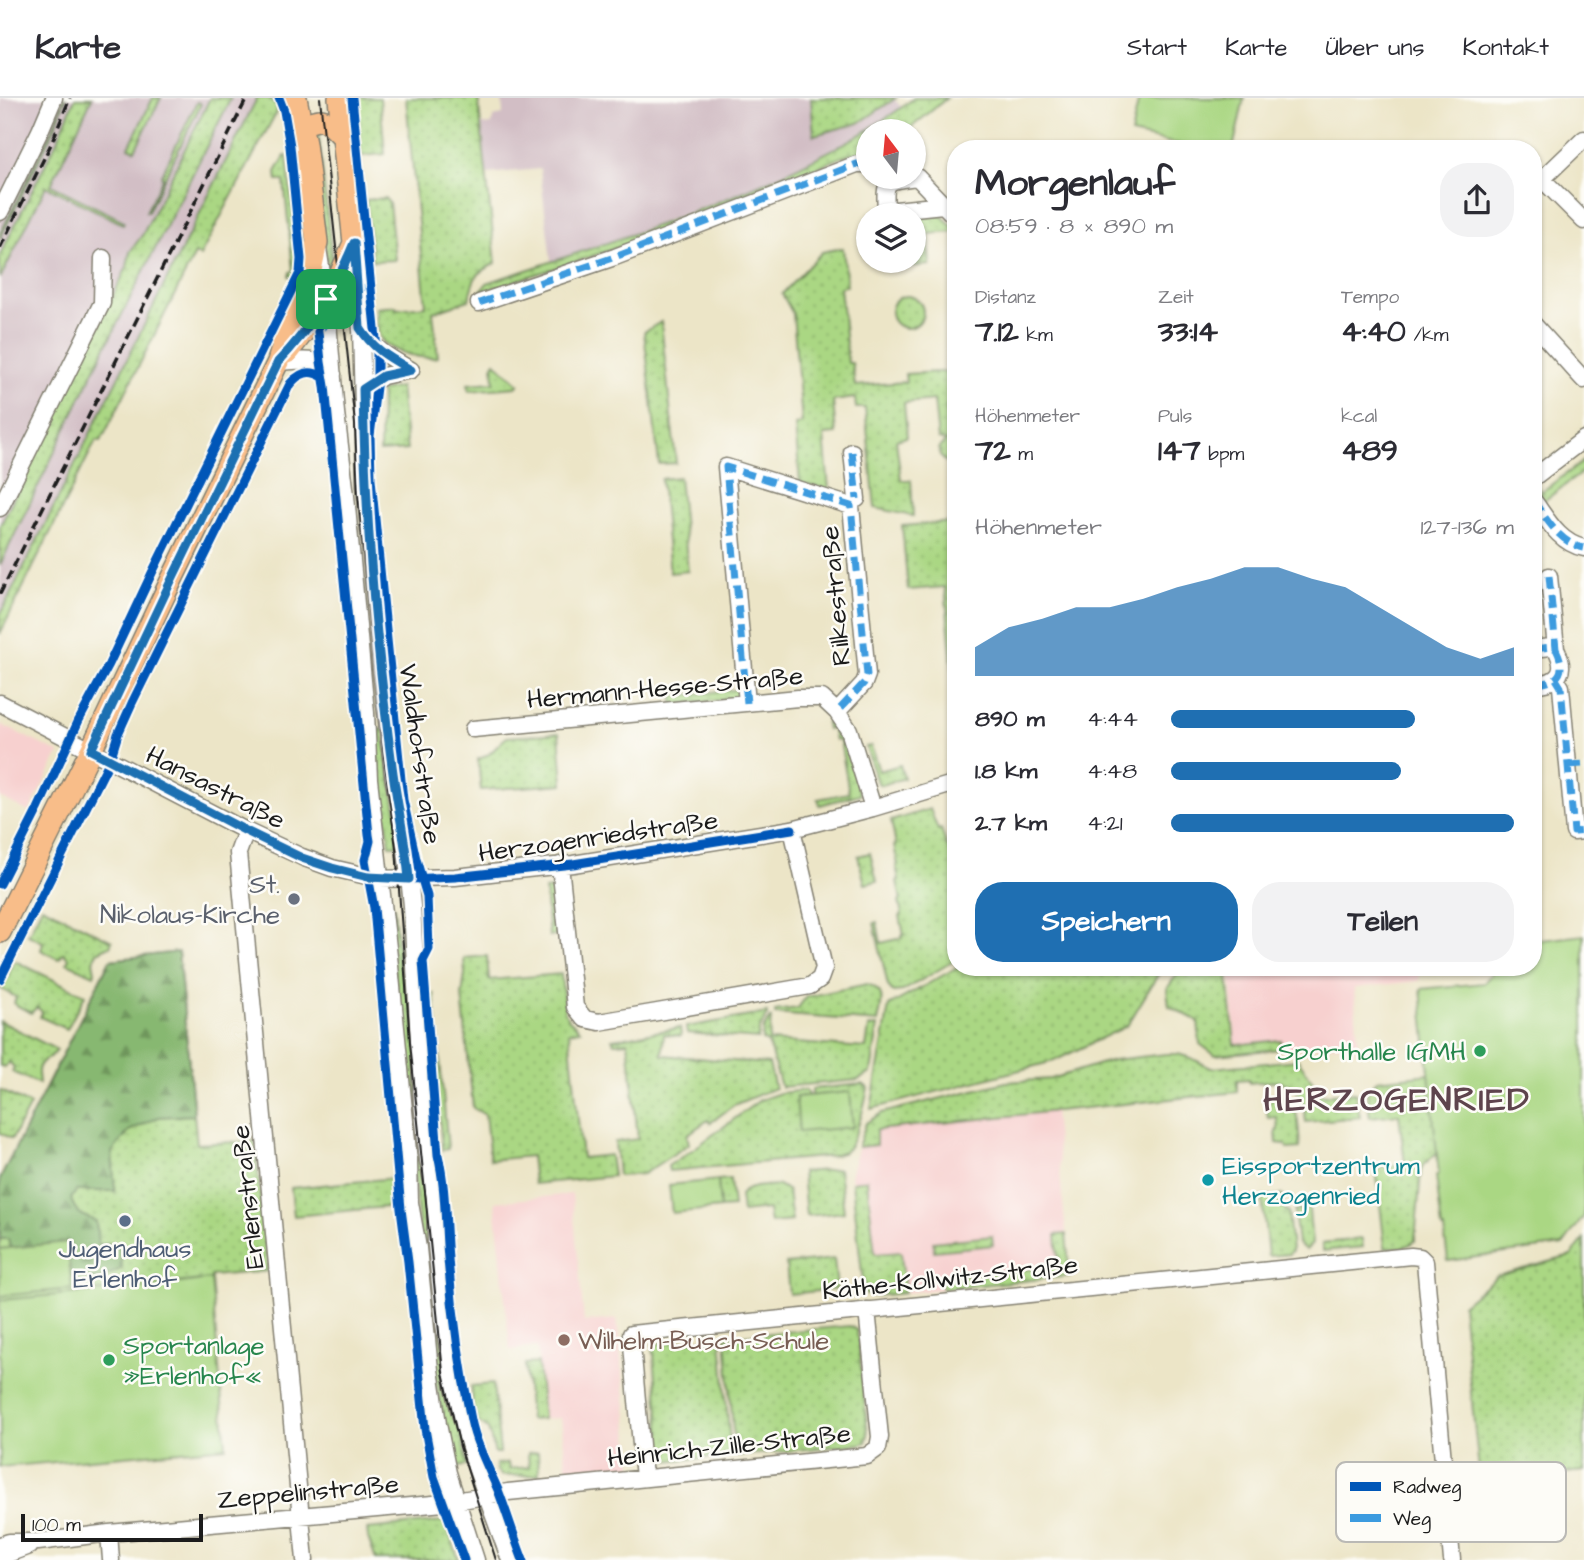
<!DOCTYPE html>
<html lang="de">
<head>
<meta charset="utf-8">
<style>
	:root { --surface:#fff; --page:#f2f2f3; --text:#2b2b33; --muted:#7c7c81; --line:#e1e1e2; --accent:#1f6fb2 }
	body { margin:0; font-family:"Architects Daughter",sans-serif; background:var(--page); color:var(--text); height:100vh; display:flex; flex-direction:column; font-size:26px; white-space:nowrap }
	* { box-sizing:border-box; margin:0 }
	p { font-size:23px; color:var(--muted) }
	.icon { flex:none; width:38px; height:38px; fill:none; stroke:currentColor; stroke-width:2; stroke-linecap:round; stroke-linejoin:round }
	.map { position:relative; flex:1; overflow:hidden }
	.drawer { position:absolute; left:947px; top:42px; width:595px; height:836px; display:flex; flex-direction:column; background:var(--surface); border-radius:28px; box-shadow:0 2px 5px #0004 }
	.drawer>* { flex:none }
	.needle { width:46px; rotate:344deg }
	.buttons { position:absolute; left:856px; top:21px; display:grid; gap:14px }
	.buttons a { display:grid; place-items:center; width:70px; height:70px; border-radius:50%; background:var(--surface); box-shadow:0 2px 5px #0004; font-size:35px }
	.scale { position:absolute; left:21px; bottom:18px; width:182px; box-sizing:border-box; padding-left:7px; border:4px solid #1c1c1c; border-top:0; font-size:19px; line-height:24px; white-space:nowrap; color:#1c1c1c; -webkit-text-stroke:5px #fdfcf7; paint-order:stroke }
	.pin { position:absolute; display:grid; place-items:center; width:60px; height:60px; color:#fff; margin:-30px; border-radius:14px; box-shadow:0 4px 10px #0006 }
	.round { display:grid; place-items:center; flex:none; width:74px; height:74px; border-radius:28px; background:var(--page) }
	.headline { display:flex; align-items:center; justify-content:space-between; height:119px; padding:0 28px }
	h1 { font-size:38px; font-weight:700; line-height:52px }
	.metrics { display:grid; grid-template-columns:repeat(3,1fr); gap:10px; height:119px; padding:7px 28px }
	.metrics div { display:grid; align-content:center }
	.metrics b { font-size:30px; font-weight:700 }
	.metrics small { font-size:19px; font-weight:400 }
	.metrics p { font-size:19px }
	.chart { height:196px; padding:14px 28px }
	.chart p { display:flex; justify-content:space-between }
	.chart svg { width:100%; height:126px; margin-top:7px; fill:var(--accent); opacity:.7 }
	.action { display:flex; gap:14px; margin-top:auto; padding:14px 28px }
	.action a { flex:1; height:80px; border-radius:28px; background:var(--accent); color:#fff; font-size:28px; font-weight:700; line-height:80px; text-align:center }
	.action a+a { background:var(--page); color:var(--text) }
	ul { padding:0 28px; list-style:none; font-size:23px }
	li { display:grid; grid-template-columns:112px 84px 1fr; align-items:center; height:52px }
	li i { height:18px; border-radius:9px; background:var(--accent) }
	header { display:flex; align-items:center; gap:42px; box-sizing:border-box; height:98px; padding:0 35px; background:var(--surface); border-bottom:2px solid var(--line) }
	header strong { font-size:33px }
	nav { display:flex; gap:38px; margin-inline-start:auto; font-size:24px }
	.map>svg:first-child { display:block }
	.built { fill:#f7d0cf }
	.industrial { fill:#d2bec5 }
	.green { fill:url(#green-dots); stroke:#637a50; stroke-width:2 }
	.forest { fill:url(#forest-firs); stroke:#526a46; stroke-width:2 }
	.pitch { fill:#aad783; stroke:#637a50; stroke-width:2 }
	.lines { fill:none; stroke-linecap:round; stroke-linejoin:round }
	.minor-casing { stroke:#848072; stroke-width:19 }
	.major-casing { stroke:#848072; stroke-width:24 }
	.minor { stroke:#fff; stroke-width:16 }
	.major { stroke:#f8bd89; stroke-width:21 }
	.tram { stroke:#1c1c1c; stroke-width:2 }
	.rail { stroke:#1c1c1c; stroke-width:3.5; stroke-dasharray:10 5; stroke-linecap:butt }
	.quiet { stroke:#3c9bdf; stroke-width:7; stroke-dasharray:14 7; stroke-linecap:butt }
	.cycleway-casing { stroke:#fdfcf7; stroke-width:13 }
	.cycleway { stroke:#0057b8; stroke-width:9 }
	.route-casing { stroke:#fff; stroke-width:14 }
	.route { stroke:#1f6fb2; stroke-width:9 }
	.worship-dot { fill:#6b7280; stroke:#fdfcf7; stroke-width:2.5 }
	.leisure-dot { fill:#2e9e5b; stroke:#fdfcf7; stroke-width:2.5 }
	.culture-dot { fill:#0f9aa8; stroke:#fdfcf7; stroke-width:2.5 }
	.service-dot { fill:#5c6f8a; stroke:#fdfcf7; stroke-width:2.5 }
	.education-dot { fill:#8d6e63; stroke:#fdfcf7; stroke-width:2.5 }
	.labels { text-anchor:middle; stroke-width:5; stroke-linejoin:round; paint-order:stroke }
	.street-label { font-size:26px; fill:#1c1c1c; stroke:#fdfcf7 }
	.worship-label { font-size:26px; fill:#5b616d; stroke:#fdfcf7; text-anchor:end }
	.leisure-label { font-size:26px; fill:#27864d; stroke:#fdfcf7; text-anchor:end }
	.culture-label { font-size:26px; fill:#0d838f; stroke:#fdfcf7; text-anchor:start }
	.service-label { font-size:26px; fill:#4e5e75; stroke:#fdfcf7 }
	.education-label { font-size:26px; fill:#785e54; stroke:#fdfcf7; text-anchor:start }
	.district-label { font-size:33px; font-weight:bold; letter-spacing:2px; fill:#5e444d; stroke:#fdfcf7 }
	.key { fill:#fdfcf7; stroke:#bab9b5; stroke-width:2 }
	.key-label { font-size:19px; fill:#1c1c1c }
</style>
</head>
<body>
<header>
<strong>Karte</strong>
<nav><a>Start</a><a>Karte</a><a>Über uns</a><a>Kontakt</a></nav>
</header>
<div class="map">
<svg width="1584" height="1462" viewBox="0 0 1584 1462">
	<defs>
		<pattern id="green-dots" width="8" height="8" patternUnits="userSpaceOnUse" patternTransform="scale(1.75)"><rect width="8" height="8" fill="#aad783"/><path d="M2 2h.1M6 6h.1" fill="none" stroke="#92b871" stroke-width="1.8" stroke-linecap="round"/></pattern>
		<pattern id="forest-firs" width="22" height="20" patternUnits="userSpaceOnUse" patternTransform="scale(1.75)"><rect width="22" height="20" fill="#87b871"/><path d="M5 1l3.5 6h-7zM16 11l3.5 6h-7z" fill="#6e955c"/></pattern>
	</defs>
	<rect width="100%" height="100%" fill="#fdfcf7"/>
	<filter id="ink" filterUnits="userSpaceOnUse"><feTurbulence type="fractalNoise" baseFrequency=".0143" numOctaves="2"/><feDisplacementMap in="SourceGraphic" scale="14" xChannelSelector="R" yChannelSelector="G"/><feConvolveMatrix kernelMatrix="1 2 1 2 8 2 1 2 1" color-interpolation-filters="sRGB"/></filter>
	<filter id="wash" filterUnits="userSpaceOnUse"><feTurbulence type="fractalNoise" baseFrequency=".00686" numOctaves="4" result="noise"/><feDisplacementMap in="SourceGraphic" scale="28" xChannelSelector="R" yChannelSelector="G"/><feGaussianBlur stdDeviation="1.57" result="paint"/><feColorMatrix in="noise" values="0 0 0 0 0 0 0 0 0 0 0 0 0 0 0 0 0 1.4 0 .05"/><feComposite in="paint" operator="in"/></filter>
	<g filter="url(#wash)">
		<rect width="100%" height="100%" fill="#ece5c7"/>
		<path class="built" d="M0 626 59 655 29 714 0 699Z
			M1230 870H1464L1420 874 1419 883 1354 890 1358 945 1237 956Z
			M1051 981 1070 1178 875 1198 867 1197 864 1194 862 1184 851 1074 866 1025 882 1015 1006 984Z
			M572 1096 584 1224 617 1221 632 1369 567 1376 561 1320 544 1321 537 1249 510 1252 495 1104Z"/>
		<path class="industrial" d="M0 0H257L0 517Z
			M502 0H810L814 37 860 26 895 2 905 13 868 33V46L615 142 551 163 540 71 487 76 482 27 492 26 493 19 503 17Z"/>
		<path class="green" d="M64 0H66L55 30 0 141V136L53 29Z
			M75 0H92L51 87 124 123 123 126 46 88 0 181V157L59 39Z
			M153 0H161L135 52 129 49Z
			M210 0H231L97 266 0 467V428L127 169 130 154 143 136Z
			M257 0H270L278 11 200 158 195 156 101 343 96 342 0 536V517Z
			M355 0H380L385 56 361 58Z
			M406 0H478L496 165C475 176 473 179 469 202L433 214 438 259C423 262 388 254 380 239 376 231 377 218 376 210L396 208V211L426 208Z
			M811 0H896L859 25 814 37Z
			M914 0H947L907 33H868V59L851 55 682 127 584 161 480 194 487 185C586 152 686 121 781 77 827 55 874 32 914 0Z
			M197 4 201 6 148 114H146L163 79 161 78Z
			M318 30 333 174 329 180 311 32Z
			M285 58H287L298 166 294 181 289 178 290 174 293 173 284 83H277L276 74Z
			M385 100 389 105 395 162 372 163 366 102Z
			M941 117 955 131V134L928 136 930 167 887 170 886 163H914V119Z
			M843 150 847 188 840 189 848 265H852L855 288 906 284 905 276 955 273V307L946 308 949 342 955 344V362L946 364 940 358 939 350 946 343 938 341 934 302 904 305 907 339 896 342 901 382H911L913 418 875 410 865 310H856L855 300 833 303 836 336 824 337 829 392 800 385 795 327 802 325 793 216 782 196 822 154Z
			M891 214a16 16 0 1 1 32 0a16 16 0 1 1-32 0Z
			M661 224 676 365 659 366 644 234Z
			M495 264 519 286 516 289 469 293 468 286 494 284 493 267Z
			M400 289 407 352 380 354 381 293Z
			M1584 363V373L1533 411V388L1535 386 1541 394Z
			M679 379 688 473 670 475 661 381Z
			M952 424 956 463V576H953L945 489 908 492 902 428Z
			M742 591 743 600 673 607V598Z
			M831 623 841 636 860 696 820 707 818 701 849 695 840 642H835L832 630 827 631 826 625Z
			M383 631 402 747H390L373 632Z
			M559 635 563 686 481 692 478 661C492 658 496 647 507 639Z
			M871 648 879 673 900 667 904 680 882 687 877 685 866 649Z
			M930 711 938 732 941 731 947 749H949L955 762V862L903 893 893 894 888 888 874 825 877 824 881 845 902 840V837H904L900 818 902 817 899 803 901 802 897 783 899 782 896 768 898 767 894 748 896 747 891 723Z
			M870 755 877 783 865 786 858 758Z
			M554 791 558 837 549 838 545 792Z
			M42 808 112 843 110 848 97 854 93 863 95 874 94 877 67 865 69 860 65 857V855H63L60 860 58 861 41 852 43 844 28 837Z
			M394 810 399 867H408L457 1315 467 1367 454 1370 433 1271 388 811Z
			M178 854 197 1046 255 1043 268 1173 211 1178V1181L167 1186V1192L0 1206V1081L110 862Z
			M487 858 489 882 561 876 565 914 568 921 580 932 569 934 582 1060 610 1057 613 1078 534 1086 531 1058 490 1062 485 1017 473 1010 462 897 465 876 464 860Z
			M15 863 85 897 67 931 40 919 42 914 37 909 31 915 14 906 16 899 1 891Z
			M956 870H1162L1127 928 1054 963 871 1011 889 908Z
			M1181 870H1227L1235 947 1281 942 1280 951 1215 957 1200 946 1198 923 1169 908 1167 891Z
			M867 886C888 892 881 907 878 924L775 916V913L798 910 806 899Z
			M429 896H434L448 1051 442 1052Z
			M767 915V917L759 932 758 941 687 935 686 929Z
			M770 920H771L769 943 866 950 869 929 878 928 871 975 858 982 781 989 768 945 762 942 763 932Z
			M0 923 57 952C52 961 38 961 38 974 38 978 39 982 39 986L12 974 14 969 9 964 5 969 0 968Z
			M680 930 681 938 664 936 662 957 769 966 775 990 734 1007 710 1025 708 1022 687 1037 689 1046 643 1076 618 1078 615 1044 638 1041 628 944 614 945 612 941Z
			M1166 956H1178L1191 960 1211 970 1298 962 1322 997 1355 994 1360 1019 1306 1024C1302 982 1287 981 1249 985V981L1237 982V994L876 1032V1047L858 1049 866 1025 882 1015 1006 984 1051 981 1113 962Z
			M1430 976 1438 1054 1423 1067 1421 1073 1415 1143C1408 1150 1395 1149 1385 1150L1376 1071 1405 1066 1399 1016 1370 1019 1367 994 1377 982Z
			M863 986 868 990C865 1004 856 1046 844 1054 842 1055 836 1057 833 1058L669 1073 668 1068 695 1050 760 1002 780 995 806 992 808 998 796 999 850 994 812 998V991Z
			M0 992 30 1007 12 1041 0 1035Z
			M1280 997C1301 1004 1298 1031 1300 1050L1288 1051 1285 1046 1277 1045 1276 1033 1278 1032 1277 1019 1268 1020C1266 1007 1266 1000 1280 997Z
			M839 1071 844 1114 806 1118 802 1074Z
			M394 1080 396 1108 294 1118 291 1090Z
			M730 1081 733 1109 720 1110 718 1082Z
			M867 1082 875 1156 901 1154 905 1195 872 1198 867 1197 864 1194 852 1084Z
			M779 1087 788 1093 792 1123 770 1125 768 1111 742 1114 740 1097C748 1087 766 1088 779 1087Z
			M1282 1097 1283 1103 1280 1104 1281 1109H1285L1286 1113H1288L1292 1153 1289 1156 1268 1158 1262 1099Z
			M1305 1101H1308L1312 1146 1306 1152 1298 1146 1294 1113 1305 1111Z
			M1066 1136 1070 1178 942 1191 941 1180 1059 1168 1056 1137Z
			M992 1138 993 1147 934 1153 933 1144Z
			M1362 1141 1363 1149 1323 1153 1322 1145Z
			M1584 1141V1373L1480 1383 1462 1207 1497 1178 1571 1158Z
			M834 1161 837 1191 789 1196 786 1166Z
			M850 1228 857 1232 868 1337 866 1344 861 1346 735 1358 726 1239Z
			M721 1240 731 1358 663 1363 653 1246Z
			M538 1265 543 1321 530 1322 525 1266Z
			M493 1286 500 1355H495L488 1331 474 1321 471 1288Z
			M538 1354 539 1377 502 1378 497 1373 496 1366 508 1365 509 1371 529 1369 528 1355Z
			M445 1423 459 1462H376L368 1440 367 1431Z"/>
		<path class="forest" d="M178 854 194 1017 159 1019 129 1033 112 1054 115 1093H76L71 1101C75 1115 84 1119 96 1123L98 1147 120 1145 122 1170C101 1183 95 1183 70 1177L67 1145 10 1150 8 1141H0V1081L110 862Z"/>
		<path class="pitch" d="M1139 0H1244L1233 51H1200L1131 36Z
			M1584 837V1118L1563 1147 1448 1163 1444 1131H1442L1436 1078 1439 1077 1421 891 1484 885 1496 870H1533V843Z
			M850 994 853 1029 799 1034 796 999Z
			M718 1082 720 1110 672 1115 669 1087Z
			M67 1144 72 1191 0 1198V1151Z
			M211 1181 226 1349 0 1369V1202L148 1189Z"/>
	</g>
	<g filter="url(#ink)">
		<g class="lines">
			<g class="minor-casing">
				<path id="minor" d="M1542 81 1584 123
					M1533 90 1584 41
					M943 107 886 113C884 81 886 83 917 79L956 120
					M0 114 40 33 54 0
					M354 147 361 230 365 387 381 571 393 677 406 750 412 808 422 1005 428 1062 435 1100 436 1147 444 1226 453 1284 459 1312 476 1369 510 1462
					M318 150 326 201 336 315 346 398 366 615 369 681 390 868 409 1064 410 1105 418 1150 430 1272 438 1326 448 1375 476 1462
					M479 205 615 159 857 66H868
					M1533 226 1584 282
					M361 230C373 251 390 260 411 272
					M278 264C299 263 320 257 333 276
					M363 291 383 278 411 272
					M852 354 857 401
					M1533 380 1584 341
					M1533 402C1547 421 1559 445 1584 450
					M0 410 102 205 103 160
					M1549 478 1556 551
					M1533 551 1551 549 1556 551C1567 573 1560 584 1537 586L1533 583
					M1556 581 1561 589 1574 734 1584 733
					M0 605 246 733 302 759 332 770 380 781 455 779 573 766 792 731 873 710 956 685
					M747 605 726 369 851 408 867 577 864 585 837 614
					M473 631 798 600H822L837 614 849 632 873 710
					M246 733 238 755 305 1462
					M560 767 575 909 585 921 599 924 810 888 820 881 824 870 792 731
					M644 1380 631 1236 1411 1158 1420 1159 1425 1164 1452 1462
					M109 1435 111 1462
					M0 1447 9 1444H38L109 1435 444 1405 508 1394 867 1358 878 1350 880 1339 867 1212
					M0 1459 29 1448"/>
			</g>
			<g class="major-casing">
				<path id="major" d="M302 27C325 18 326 21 343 39
					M287 255 308 228 336 186 354 145 339 0
					M0 834 91 652 171 483 278 264 284 243 308 186 317 144 305 46 296 0"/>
			</g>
			<use href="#minor" class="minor"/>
			<use href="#major" class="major"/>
			<path class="tram" d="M320 0 355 326 358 395 374 565 384 659 396 750 410 944 443 1274 460 1349 496 1462"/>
			<path class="rail" d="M0 150 52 44 70 0
				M0 496 247 0"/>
			<path class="quiet" d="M883 79 889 85
				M479 205 615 159 857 66H868
				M318 234C330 224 334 205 347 195 352 191 363 190 370 188L371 193
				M852 354 857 401
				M1533 402C1547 421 1559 445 1584 450
				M1549 478 1556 551
				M1533 551 1551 549 1556 551C1567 573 1560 584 1537 586L1533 583
				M1556 581 1561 589 1574 734 1584 733
				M747 605 726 369 851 408 867 577 864 585 837 614
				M1568 667 1584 666"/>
			<g class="cycleway-casing">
				<path id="cycleway" d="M352 0 377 251V281L370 338 371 381 403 702 416 761 427 798 429 851 423 863 438 1057C445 1087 445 1116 447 1147 451 1205 459 1265 471 1322 476 1346 488 1369 498 1392 507 1415 514 1439 523 1462
					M300 175 314 194 321 264 325 288 369 737 370 743 365 762 374 810 401 1111 408 1164 425 1331 434 1379 464 1462
					M409 781 455 779 573 766 792 731
					M0 786 38 711 79 622 109 566 152 475 300 175 301 161 290 48 284 13 279 0
					M0 881 110 662 118 636 132 605 290 286C300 274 310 271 323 279"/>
			</g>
			<use href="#cycleway" class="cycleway"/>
		</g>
	</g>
	<g class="lines" filter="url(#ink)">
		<g class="route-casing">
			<path id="route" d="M354 145 360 230C373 251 390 260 411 272L383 278 363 291C365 419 376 548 393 675 398 711 406 746 409 781L368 779 332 770 302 760 246 733 91 652 171 483 278 264C311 230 336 189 354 145Z"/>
		</g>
		<use href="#route" class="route"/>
	</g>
	<circle class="worship-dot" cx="294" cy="801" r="7"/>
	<g class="leisure-dot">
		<circle cx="1480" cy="953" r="7"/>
		<circle cx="109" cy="1262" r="7"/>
	</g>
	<circle class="culture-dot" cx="1208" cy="1082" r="7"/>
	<circle class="service-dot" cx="125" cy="1123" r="7"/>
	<circle class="education-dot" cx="564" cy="1242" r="7"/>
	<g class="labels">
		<g class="street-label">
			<text transform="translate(835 498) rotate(-95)" y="9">Rilkestraße</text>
			<text transform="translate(665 589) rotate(-5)" y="9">Hermann-Hesse-Straße</text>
			<text transform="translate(421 656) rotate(82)" y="9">Waldhofstraße</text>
			<text transform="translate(216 689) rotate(27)" y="9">Hansastraße</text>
			<text transform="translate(598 738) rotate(-8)" y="9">Herzogenriedstraße</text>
			<text transform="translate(247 1099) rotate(-96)" y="9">Erlenstraße</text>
			<text transform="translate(950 1179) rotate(-6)" y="9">Käthe-Kollwitz-Straße</text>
			<text transform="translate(729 1347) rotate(-6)" y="9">Heinrich-Zille-Straße</text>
			<text transform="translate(308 1393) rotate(-5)" y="9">Zeppelinstraße</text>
		</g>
		<g class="worship-label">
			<text x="280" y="795">St.<tspan x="280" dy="30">Nikolaus-Kirche</tspan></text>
		</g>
		<g class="leisure-label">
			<text x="1466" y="962">Sporthalle IGMH</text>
			<text x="123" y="1256" text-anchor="start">Sportanlage<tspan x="123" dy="30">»Erlenhof«</tspan></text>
		</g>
		<g class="culture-label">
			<text x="1222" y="1076">Eissportzentrum<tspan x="1222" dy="30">Herzogenried</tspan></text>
		</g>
		<g class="service-label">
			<text x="125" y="1159">Jugendhaus<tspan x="125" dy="30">Erlenhof</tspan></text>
		</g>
		<g class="education-label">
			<text x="578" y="1251">Wilhelm-Busch-Schule</text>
		</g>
		<g class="district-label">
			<text x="1397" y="1012">HERZOGENRIED</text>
		</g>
	</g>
	<rect x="1336" y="1364" width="230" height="80" rx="10" class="key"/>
	<rect x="1350" y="1384" width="31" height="9" fill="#0057b8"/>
	<rect x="1350" y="1416" width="31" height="8" fill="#3c9bdf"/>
	<g class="key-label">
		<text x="1393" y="1395">Radweg</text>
		<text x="1393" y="1427">Weg</text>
	</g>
</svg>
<div class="buttons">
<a><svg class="needle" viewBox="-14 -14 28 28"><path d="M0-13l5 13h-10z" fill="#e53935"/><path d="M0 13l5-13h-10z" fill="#7c7c81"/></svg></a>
<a><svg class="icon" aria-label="layers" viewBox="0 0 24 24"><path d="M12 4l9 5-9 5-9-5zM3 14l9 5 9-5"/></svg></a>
</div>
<div class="scale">100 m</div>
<div class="pin" style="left:326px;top:201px;background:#1e9e55"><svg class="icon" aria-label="arrive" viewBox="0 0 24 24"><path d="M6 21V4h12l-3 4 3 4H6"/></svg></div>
<section class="drawer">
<div class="headline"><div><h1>Morgenlauf</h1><p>08:59 · 8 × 890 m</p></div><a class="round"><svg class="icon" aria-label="share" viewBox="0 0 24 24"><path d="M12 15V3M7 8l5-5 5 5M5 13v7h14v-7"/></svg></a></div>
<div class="metrics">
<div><p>Distanz</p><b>7.12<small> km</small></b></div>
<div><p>Zeit</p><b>33:14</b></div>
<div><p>Tempo</p><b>4:40<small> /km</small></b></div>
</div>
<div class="metrics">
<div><p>Höhenmeter</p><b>72<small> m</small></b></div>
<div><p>Puls</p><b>147<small> bpm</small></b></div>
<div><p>kcal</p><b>489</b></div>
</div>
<div class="chart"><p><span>Höhenmeter</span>127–136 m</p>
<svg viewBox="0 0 160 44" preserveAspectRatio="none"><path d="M0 44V34L10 27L20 24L30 20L40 20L50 17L60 13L70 10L80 6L90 6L100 10L110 13L120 20L130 27L140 34L150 38L160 34V44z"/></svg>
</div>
<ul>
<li><b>890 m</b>4:44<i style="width:71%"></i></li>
<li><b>1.8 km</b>4:48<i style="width:67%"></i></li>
<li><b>2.7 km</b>4:21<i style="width:100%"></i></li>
</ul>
<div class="action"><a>Speichern</a><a>Teilen</a></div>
</section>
</div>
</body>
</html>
